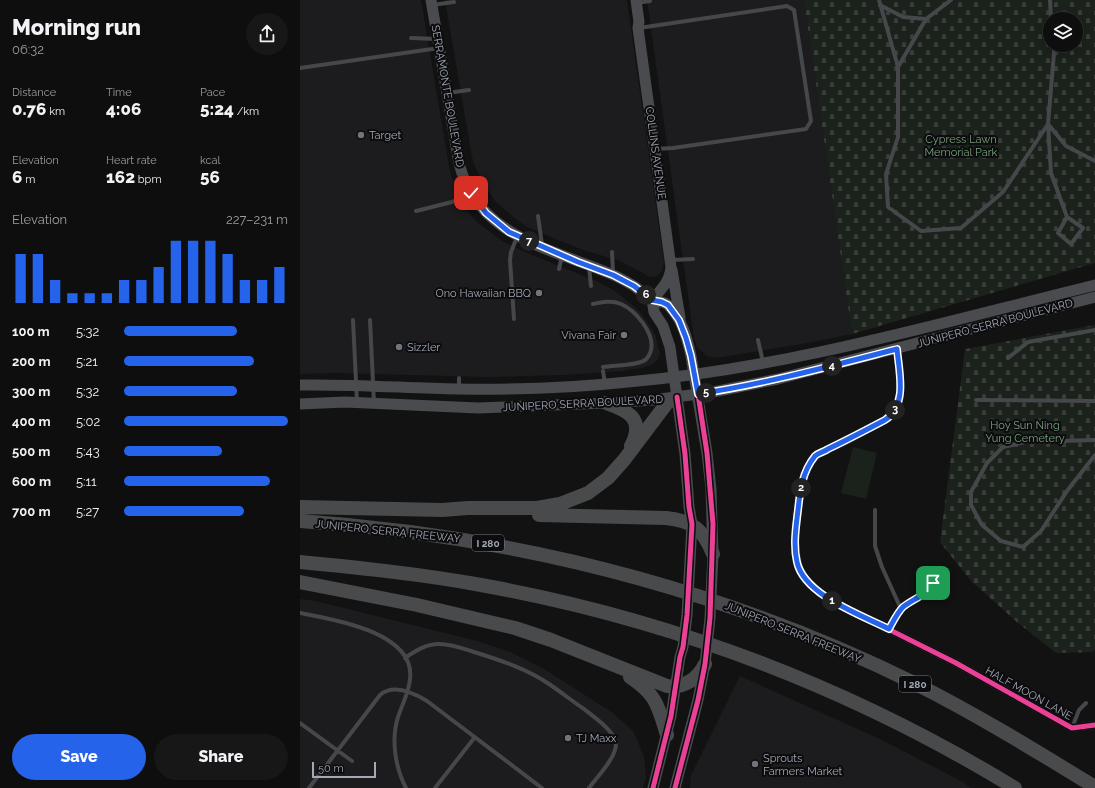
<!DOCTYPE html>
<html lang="en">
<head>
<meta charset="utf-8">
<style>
	:root { --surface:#0e0e0e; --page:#171717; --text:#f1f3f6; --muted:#9b9c9e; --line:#2e2e2e; --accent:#2563eb }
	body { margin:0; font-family:Raleway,sans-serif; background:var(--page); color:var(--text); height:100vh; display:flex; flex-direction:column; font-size:15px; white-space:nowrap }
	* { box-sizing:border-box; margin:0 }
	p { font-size:13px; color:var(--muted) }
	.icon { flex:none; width:22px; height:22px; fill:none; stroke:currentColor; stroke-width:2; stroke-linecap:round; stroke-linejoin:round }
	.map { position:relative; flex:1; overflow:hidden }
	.drawer { display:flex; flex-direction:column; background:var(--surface); width:300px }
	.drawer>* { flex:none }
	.fabs { position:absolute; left:743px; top:12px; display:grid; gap:8px }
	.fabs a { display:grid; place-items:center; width:40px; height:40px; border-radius:50%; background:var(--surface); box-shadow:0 2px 10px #0003,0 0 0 1px var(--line); font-size:20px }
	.scale { position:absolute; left:12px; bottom:10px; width:64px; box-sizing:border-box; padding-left:4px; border:2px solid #a2a8b4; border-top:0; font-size:11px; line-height:14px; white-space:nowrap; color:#a2a8b4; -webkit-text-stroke:3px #0c0c0e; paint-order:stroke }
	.pin { position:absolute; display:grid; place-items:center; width:34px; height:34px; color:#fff; margin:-17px; border-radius:8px; box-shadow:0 2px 6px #0006 }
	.km { position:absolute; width:20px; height:20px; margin:-10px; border-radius:50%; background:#222; color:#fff; font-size:11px; line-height:20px; text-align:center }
	.round { display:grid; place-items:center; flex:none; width:42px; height:42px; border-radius:21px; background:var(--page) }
	.overview { display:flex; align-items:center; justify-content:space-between; height:68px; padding:0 12px }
	h1 { font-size:22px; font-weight:800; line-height:30px }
	.stats { display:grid; grid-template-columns:repeat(3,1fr); gap:6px; height:68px; padding:4px 12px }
	.stats div { display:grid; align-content:center }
	.stats b { font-size:17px; font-weight:800 }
	.stats small { font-size:11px; font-weight:400 }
	.stats p { font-size:11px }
	.chart { height:112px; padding:8px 12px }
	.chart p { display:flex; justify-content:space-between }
	.chart svg { width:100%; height:72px; margin-top:4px; stroke:var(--accent); stroke-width:6 }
	.action { display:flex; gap:8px; margin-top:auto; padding:8px 12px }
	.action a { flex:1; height:46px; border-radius:24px; background:var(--accent); color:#fff; font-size:16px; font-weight:800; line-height:46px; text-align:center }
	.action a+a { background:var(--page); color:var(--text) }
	ul { padding:0 12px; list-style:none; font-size:13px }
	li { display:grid; grid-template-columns:64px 48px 1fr; align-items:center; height:30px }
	li i { height:10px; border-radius:5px; background:var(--accent) }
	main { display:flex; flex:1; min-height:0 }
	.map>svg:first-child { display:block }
	.built { fill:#1c1c1e }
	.cemetery { fill:url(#cemetery-stones); fill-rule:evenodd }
	.pitch { fill:#1b211b }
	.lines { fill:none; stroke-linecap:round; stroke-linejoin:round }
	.lane { stroke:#46474b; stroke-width:4 }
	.street { stroke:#46474b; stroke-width:8 }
	.secondary { stroke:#4a4b4f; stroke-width:11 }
	.highway { stroke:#494a4c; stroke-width:14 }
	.cycleway-casing { stroke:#0c0c0e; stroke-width:8 }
	.cycleway { stroke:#ea4096; stroke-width:5 }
	.route-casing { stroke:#fff; stroke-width:8 }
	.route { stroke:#2563eb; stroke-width:5 }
	.poi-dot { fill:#70747b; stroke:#0c0c0e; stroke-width:1.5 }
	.labels { text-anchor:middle; stroke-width:4; stroke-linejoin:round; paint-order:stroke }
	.shield { fill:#0c0c0e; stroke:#757982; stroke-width:1 }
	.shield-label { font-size:10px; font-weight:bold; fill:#a2a8b4 }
	.street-label { font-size:11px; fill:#a2a8b4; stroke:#0c0c0e }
	.poi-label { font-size:11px; fill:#a2a8b4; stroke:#0c0c0e; text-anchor:start }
	.park-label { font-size:11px; fill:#78a07a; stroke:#0c0c0e }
</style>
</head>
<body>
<main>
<section class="drawer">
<div class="overview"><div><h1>Morning run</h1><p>06:32</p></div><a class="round"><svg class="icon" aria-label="share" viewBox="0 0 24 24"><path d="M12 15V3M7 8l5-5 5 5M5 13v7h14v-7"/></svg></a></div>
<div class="stats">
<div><p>Distance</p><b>0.76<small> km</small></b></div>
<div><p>Time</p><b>4:06</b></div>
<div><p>Pace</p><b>5:24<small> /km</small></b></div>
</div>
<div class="stats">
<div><p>Elevation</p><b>6<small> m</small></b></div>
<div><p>Heart rate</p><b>162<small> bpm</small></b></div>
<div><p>kcal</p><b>56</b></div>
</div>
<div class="chart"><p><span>Elevation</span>227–231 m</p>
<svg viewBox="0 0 160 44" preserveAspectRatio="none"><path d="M5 44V14M15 44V14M25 44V30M35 44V38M45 44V38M55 44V38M65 44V30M75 44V30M85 44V22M95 44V6M105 44V6M115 44V6M125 44V14M135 44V30M145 44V30M155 44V22"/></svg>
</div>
<ul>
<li><b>100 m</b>5:32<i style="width:69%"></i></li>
<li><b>200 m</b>5:21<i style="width:79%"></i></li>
<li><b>300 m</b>5:32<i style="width:69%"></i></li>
<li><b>400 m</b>5:02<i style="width:100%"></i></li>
<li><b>500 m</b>5:43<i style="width:60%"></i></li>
<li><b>600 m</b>5:11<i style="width:89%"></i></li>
<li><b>700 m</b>5:27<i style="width:73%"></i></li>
</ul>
<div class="action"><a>Save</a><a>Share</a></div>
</section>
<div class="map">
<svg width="795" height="788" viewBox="0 0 795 788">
	<defs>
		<pattern id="cemetery-stones" width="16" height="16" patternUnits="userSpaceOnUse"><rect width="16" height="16" fill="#1b211b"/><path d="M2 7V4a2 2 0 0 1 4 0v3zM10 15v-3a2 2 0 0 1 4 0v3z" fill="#393e3a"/></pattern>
	</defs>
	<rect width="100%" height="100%" fill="#121212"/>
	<path class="built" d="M0 0H121L150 172 160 200 168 212 177 222 202 241 225 252 296 281 315 291 330 303 342 314 355 334 360 353 358 359 353 364 342 368 322 371 264 375 187 377 37 373 0 374Z
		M145 0H327L364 263 362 271 357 276 350 277 320 261 280 249 227 227 213 217 194 200 179 175 173 161 170 146Z
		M347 0H504L552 334 502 344 417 358 407 356 397 347 394 339Z
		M0 599 16 601 177 641 210 652 244 669 313 713 333 731 344 756 346 778 343 788H0Z
		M440 676 580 739 663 782 671 788H390L391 775Z"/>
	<path class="cemetery" d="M504 0H795V263L552 334ZM750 19H776V45H750Z
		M795 325V650L792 652 756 653 717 622 671 581 640 542 665 349Z"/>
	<path class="pitch" d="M553 447 577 453 566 499 541 493Z"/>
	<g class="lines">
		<path class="lane" d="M579 0 598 67V137L586 174 588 207 621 231 661 228 703 192 748 124 766 146 795 161
			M750 0 751 19
			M336 3 350 1
			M132 5 154 2
			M580 5 603 17 626 19
			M339 28 487 6 494 10 511 121 506 129 373 148 355 149
			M111 38 137 39
			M754 45V53L748 124 751 173 767 217 783 228 771 244 758 233 767 217
			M598 67 626 19 651 0
			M0 68 139 48
			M147 93 169 90
			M116 211 152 202 170 193
			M238 216 242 245
			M312 252 313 273
			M372 260 393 259
			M289 267 291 286
			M259 269 262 256
			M293 304C302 302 312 300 321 304 335 310 355 333 351 350 350 354 348 358 345 360 336 366 314 365 303 367
			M214 319 210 260 211 252 217 237
			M53 320 57 402
			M70 320 74 403
			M458 340 463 362
			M708 358 728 342 795 330
			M303 371 305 384
			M159 378V387
			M676 400 795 401
			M795 440 725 442 703 447 687 463 671 492V505L682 525 701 541 723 547 741 531 767 491 795 455
			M575 510V546L582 567 601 609
			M0 613C32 619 116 632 110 679 109 692 102 705 98 717 91 739 95 767 106 788
			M589 629C593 622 597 613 603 607 613 599 627 595 633 583
			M105 658C115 651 126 644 139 644 151 644 162 648 174 652 200 660 227 669 249 684 261 692 272 701 284 709 294 717 315 731 316 744 316 758 297 777 289 788
			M0 723 52 761
			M772 728 779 710 786 703
			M9 788 80 695C94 683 114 693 127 701L242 788
			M135 788 175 737"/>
		<path class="street" d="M597 349C599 372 608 405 585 420 566 430 547 441 528 450 523 452 518 453 515 457 497 478 488 549 502 574 507 585 519 592 528 599L656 663 772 728 795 725"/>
		<path class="secondary" d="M131 0 159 163C177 237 250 248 311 274 320 278 330 283 338 289 342 292 347 298 352 300 358 303 364 300 369 306 382 319 387 338 391 356L407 453 411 489 413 554 410 618 405 664 398 700 375 788
			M336 0 339 22 338 28 371 267C370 281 361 290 352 300
			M372 270 380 318
			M352 300 354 312 363 326 370 347 385 454 389 507 392 524 387 615 383 647 380 657 371 716 353 788
			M0 385C53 384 105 388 158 389 214 390 271 388 328 382 487 368 640 323 795 285
			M0 404 45 402 178 408 306 403 353 400 413 392 478 379 795 297"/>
		<path class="highway" d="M306 403C329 411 345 419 331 446
			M0 507 142 510 168 508H237L260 504 288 493 308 478 324 460 367 403 377 397
			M239 515 366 518C393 521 403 529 413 554
			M0 521C215 536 421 588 614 683 676 714 736 751 795 787
			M0 562C61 568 121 574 181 585 370 619 551 688 715 788
			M0 582 117 605 215 628 251 640 367 686C384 688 398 679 405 664
			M330 677C357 695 358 706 367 735"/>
		<g class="cycleway-casing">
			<path id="cycleway" d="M597 349C599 372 608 405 585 420 566 430 547 441 528 450 523 452 518 453 515 457 497 478 488 549 502 574 507 585 519 592 528 599L656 663 772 728 795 725
				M353 788 371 716 380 657 383 647 387 615 392 524 389 507 385 454 377 397
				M375 788 398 700 405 664 410 618 413 524 407 453 398 394"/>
		</g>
		<use href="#cycleway" class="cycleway"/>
	</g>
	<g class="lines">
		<g class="route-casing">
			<path id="route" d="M171 193 186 213 209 232 278 262 313 275 334 286 352 300 362 302 368 305 379 320 386 338 391 356 398 394C465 384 531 366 597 349 599 372 608 405 585 420 566 430 547 440 528 449 524 452 518 453 515 456 502 472 500 491 498 510 496 527 493 545 497 562 504 595 561 615 589 629 593 622 597 613 603 607 613 599 627 595 633 583"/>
		</g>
		<use href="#route" class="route"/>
	</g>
	<g class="poi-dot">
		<circle cx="61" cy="135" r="4"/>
		<circle cx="239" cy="293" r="4"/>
		<circle cx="324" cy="335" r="4"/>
		<circle cx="99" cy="347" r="4"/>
		<circle cx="268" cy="738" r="4"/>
		<circle cx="455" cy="764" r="4"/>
	</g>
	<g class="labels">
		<g class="shield">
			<rect x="172" y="535" width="32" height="16" rx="3"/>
			<rect x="599" y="676" width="32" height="16" rx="3"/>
		</g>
		<g class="shield-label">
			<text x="188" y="547">I 280</text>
			<text x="615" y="688">I 280</text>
		</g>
		<g class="street-label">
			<text transform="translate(148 96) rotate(80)" y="4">SERRAMONTE BOULEVARD</text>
			<text transform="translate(356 153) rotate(82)" y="4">COLLINS AVENUE</text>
			<text transform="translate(695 323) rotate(-15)" y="4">JUNIPERO SERRA BOULEVARD</text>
			<text transform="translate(283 403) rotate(-3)" y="4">JUNIPERO SERRA BOULEVARD</text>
			<text transform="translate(88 531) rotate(6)" y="4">JUNIPERO SERRA FREEWAY</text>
			<text transform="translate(493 632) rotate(22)" y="4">JUNIPERO SERRA FREEWAY</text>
			<text transform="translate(729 693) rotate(29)" y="4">HALF MOON LANE</text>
		</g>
		<g class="poi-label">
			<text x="69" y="139">Target</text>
			<text x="231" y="297" text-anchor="end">Ono Hawaiian BBQ</text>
			<text x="316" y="339" text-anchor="end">Vivana Fair</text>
			<text x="107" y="351">Sizzler</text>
			<text x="276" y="742">TJ Maxx</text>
			<text x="463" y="762">Sprouts<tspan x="463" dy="13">Farmers Market</tspan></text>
		</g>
		<g class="park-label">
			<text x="661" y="143">Cypress Lawn<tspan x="661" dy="13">Memorial Park</tspan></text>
			<text x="725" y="429">Hoy Sun Ning<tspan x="725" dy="13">Yung Cemetery</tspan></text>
		</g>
	</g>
</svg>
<div class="fabs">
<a><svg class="icon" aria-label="layers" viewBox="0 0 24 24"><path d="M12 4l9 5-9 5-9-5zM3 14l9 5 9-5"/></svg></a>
</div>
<div class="scale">50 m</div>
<div class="pin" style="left:633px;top:583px;background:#1e9e55"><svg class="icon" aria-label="arrive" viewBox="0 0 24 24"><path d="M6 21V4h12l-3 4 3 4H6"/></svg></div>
<div class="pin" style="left:171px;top:193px;background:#d93025"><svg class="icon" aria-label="check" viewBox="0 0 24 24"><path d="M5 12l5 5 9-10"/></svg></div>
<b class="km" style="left:532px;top:601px">1</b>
<b class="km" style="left:501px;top:488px">2</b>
<b class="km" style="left:595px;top:410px">3</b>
<b class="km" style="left:532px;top:366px">4</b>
<b class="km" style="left:406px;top:393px">5</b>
<b class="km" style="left:346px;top:295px">6</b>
<b class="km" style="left:229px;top:241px">7</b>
</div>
</main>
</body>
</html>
